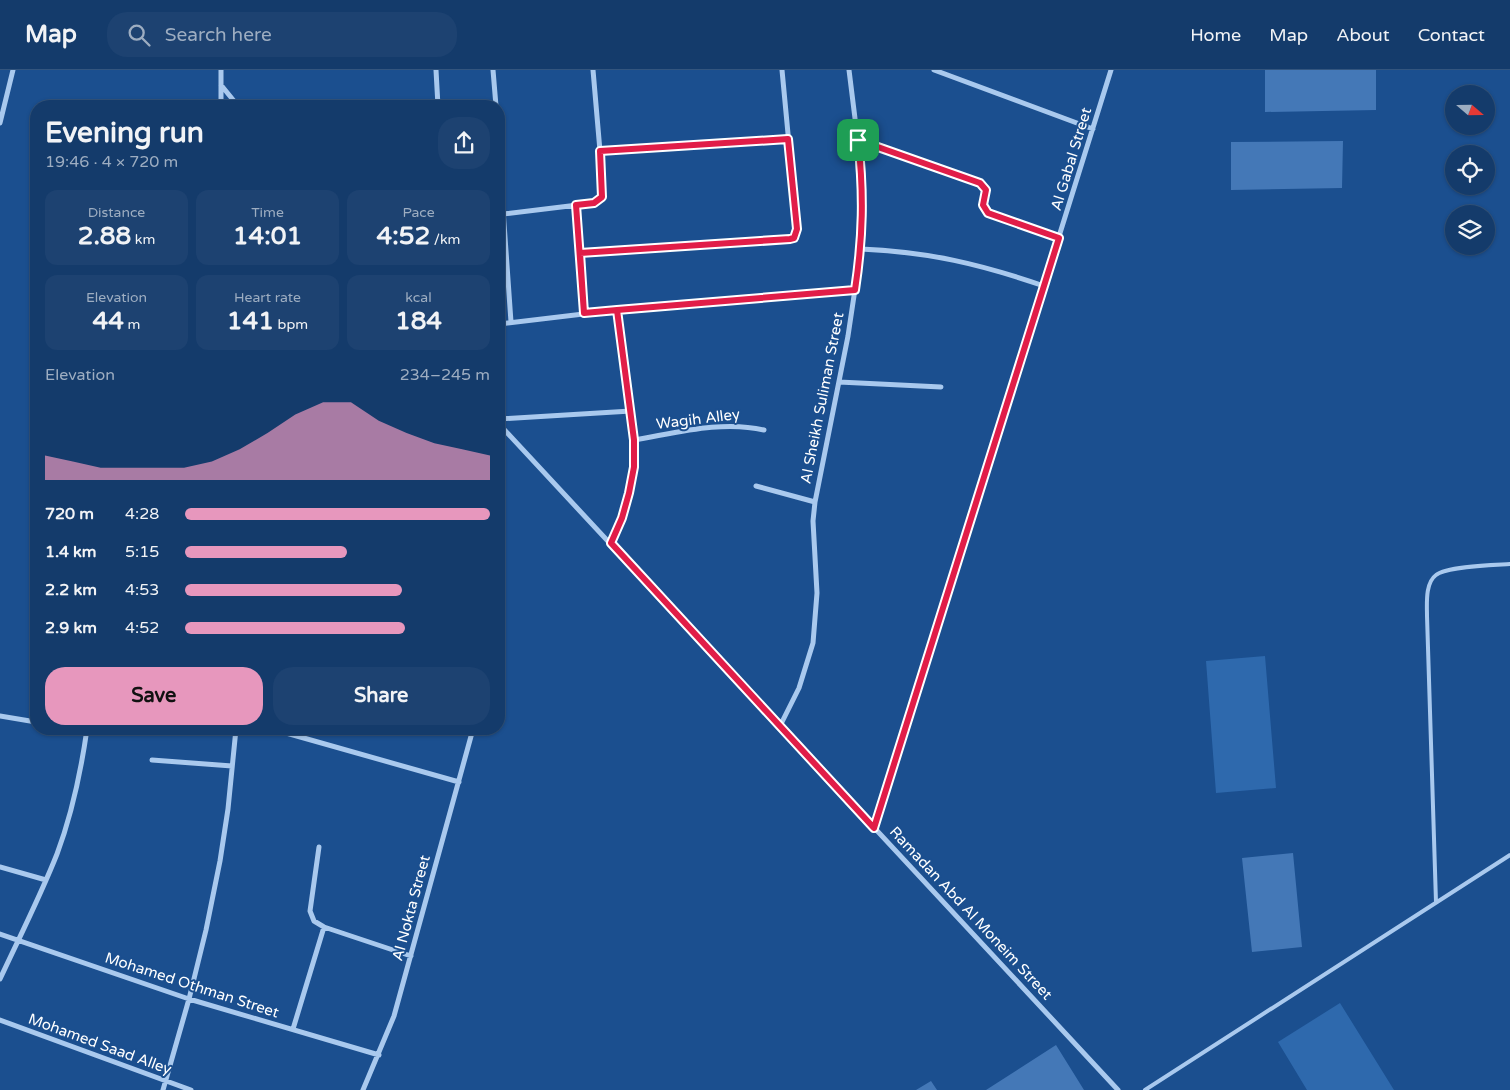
<!DOCTYPE html>
<html lang="en">
<head>
<meta charset="utf-8">
<style>
	:root { --surface:#143b6b; --page:#1d4271; --text:#f1f3f6; --muted:#9dadc1; --line:#33557e; --accent:#e797bd }
	body { margin:0; font-family:"Varela Round",sans-serif; background:var(--page); color:var(--text); height:100vh; display:flex; flex-direction:column; font-size:19px; white-space:nowrap }
	* { box-sizing:border-box; margin:0 }
	p { font-size:16px; color:var(--muted) }
	.icon { flex:none; width:28px; height:28px; fill:none; stroke:currentColor; stroke-width:2; stroke-linecap:round; stroke-linejoin:round }
	.map { position:relative; flex:1; overflow:hidden }
	.side { position:absolute; left:30px; top:30px; width:475px; height:635px; display:flex; flex-direction:column; background:var(--surface); border-radius:20px; box-shadow:0 1px 4px #0004,0 0 0 1px var(--line) }
	.side>* { flex:none }
	.needle { width:32px; rotate:110deg }
	.fabs { position:absolute; left:1445px; top:15px; display:grid; gap:10px }
	.fabs a { display:grid; place-items:center; width:50px; height:50px; border-radius:50%; background:var(--surface); box-shadow:0 1px 4px #0004,0 0 0 1px var(--line); font-size:25px }
	.pin { position:absolute; display:grid; place-items:center; width:42px; height:42px; color:#fff; margin:-21px; border-radius:10px; box-shadow:0 2px 8px #0006 }
	.round { display:grid; place-items:center; flex:none; width:52px; height:52px; border-radius:20px; background:var(--page) }
	.headline { display:flex; align-items:center; justify-content:space-between; height:85px; padding:0 15px }
	h1 { font-size:28px; font-weight:800; line-height:38px }
	.metrics { display:grid; grid-template-columns:repeat(3,1fr); gap:8px; height:85px; padding:5px 15px }
	.metrics div { display:grid; align-content:center; border-radius:12px; background:var(--page); text-align:center }
	.metrics b { font-size:25px; font-weight:800 }
	.metrics small { font-size:14px; font-weight:400 }
	.metrics p { font-size:14px }
	.chart { height:140px; padding:10px 15px }
	.chart p { display:flex; justify-content:space-between }
	.chart svg { width:100%; height:90px; margin-top:5px; fill:var(--accent); opacity:.7 }
	.action { display:flex; gap:10px; margin-top:auto; padding:10px 15px }
	.action a { flex:1; height:58px; border-radius:20px; background:var(--accent); color:#111; font-size:20px; font-weight:800; line-height:58px; text-align:center }
	.action a+a { background:var(--page); color:var(--text) }
	ul { padding:0 15px; list-style:none; font-size:16px }
	li { display:grid; grid-template-columns:80px 60px 1fr; align-items:center; height:38px }
	li i { height:12px; border-radius:6px; background:var(--accent) }
	header { display:flex; align-items:center; gap:30px; box-sizing:border-box; height:70px; padding:0 25px; background:var(--surface); border-bottom:1px solid var(--line) }
	header strong { font-size:24px }
	nav { display:flex; gap:28px; margin-inline-start:auto; font-size:18px }
	.search { width:350px; height:45px; background:var(--page); display:flex; align-items:center; gap:12px; box-sizing:border-box; padding:0 18px; border-radius:20px; color:var(--muted); font-size:19px }
	.map>svg:first-child { display:block }
	.green { fill:#2e69ad }
	.building { fill:#4478b7 }
	.lines { fill:none; stroke-linecap:round; stroke-linejoin:round }
	.lane { stroke:#a9c9ee; stroke-width:4 }
	.street { stroke:#a9c9ee; stroke-width:5 }
	.route-casing { stroke:#fff; stroke-width:10 }
	.route { stroke:#e11d48; stroke-width:6 }
	.labels { text-anchor:middle; stroke-width:4; stroke-linejoin:round; paint-order:stroke }
	.street-label { font-size:15px; fill:#fff; stroke:#1b4f8f }
</style>
</head>
<body>
<header>
<strong>Map</strong>
<div class="search"><svg class="icon" aria-label="search" viewBox="0 0 24 24"><circle cx="10" cy="10" r="6"/><path d="M15 15l6 6"/></svg>Search here</div>
<nav><a>Home</a><a>Map</a><a>About</a><a>Contact</a></nav>
</header>
<div class="map">
<svg width="1510" height="1020" viewBox="0 0 1510 1020">
	<rect width="100%" height="100%" fill="#1b4f8f"/>
	<path class="green" d="M1265 586 1276 718 1216 723 1206 591Z
		M1340 933 1394 1020H1307L1278 972Z"/>
	<path class="building" d="M1265 0H1376V40L1265 42Z
		M1343 71 1342 118 1231 120V72Z
		M1293 783 1302 877 1252 882 1242 788Z
		M1056 975 1084 1020H986Z
		M931 1011 937 1020H916Z"/>
	<g class="lines">
		<path class="lane" d="M1436 832 1427 546C1427 534 1425 513 1436 505 1447 496 1494 495 1510 494
			M1145 1020 1510 785"/>
		<path class="street" d="M221 0V36
			M436 0 438 36
			M493 0 496 36
			M934 0 1093 59
			M221 15 238 36
			M0 53 13 0
			M859 70 980 113 986 121 983 135 988 143 1059 168
			M600 81 788 69
			M499 82 511 252
			M576 135 584 243
			M503 144 594 133 602 127 600 81 593 0
			M861 179C929 182 980 194 1044 216
			M580 183 790 169 794 168 797 159 782 0
			M499 254 617 240 855 220
			M839 312 941 317
			M499 349 631 341
			M499 354 1118 1020
			M634 370C676 363 722 350 764 360
			M756 416 815 432
			M611 473 622 449 629 423 634 397V370L617 240
			M0 646 36 652
			M780 656 799 618 813 573 817 523 813 451 815 432 848 266 861 179 863 113 849 0
			M272 659 459 712
			M152 690 232 696
			M874 758 1111 0
			M319 777 310 841 314 851 324 857 411 886
			M0 797 46 810
			M0 864 189 929 379 985
			M0 909C19 868 40 827 57 784 72 744 81 701 87 659
			M0 950 191 1020
			M293 959 324 857
			M163 1020 189 929 206 860 220 791 228 739 236 659
			M363 1020 394 946 473 659"/>
	</g>
	<g class="lines">
		<g class="route-casing">
			<path id="route" d="M858 70C864 124 863 167 855 220L617 240 584 243 580 183 790 169 794 168 797 159 788 69 600 81 602 127 594 133 576 135 584 243 617 240 634 370V397L629 423 622 448 611 473 874 758 1059 168 988 143 983 135 986 120 980 113 858 70"/>
		</g>
		<use href="#route" class="route"/>
	</g>
	<g class="labels">
		<g class="street-label">
			<text transform="translate(1071 89) rotate(-73)" y="5">Al Gabal Street</text>
			<text transform="translate(822 328) rotate(-79)" y="5">Al Sheikh Suliman Street</text>
			<text transform="translate(698 349) rotate(-7)" y="5">Wagih Alley</text>
			<text transform="translate(411 838) rotate(-75)" y="5">Al Nokta Street</text>
			<text transform="translate(971 843) rotate(47)" y="5">Ramadan Abd Al Moneim Street</text>
			<text transform="translate(192 915) rotate(18)" y="5">Mohamed Othman Street</text>
			<text transform="translate(100 974) rotate(20)" y="5">Mohamed Saad Alley</text>
		</g>
	</g>
</svg>
<div class="fabs">
<a><svg class="needle" viewBox="-14 -14 28 28"><path d="M0-13l5 13h-10z" fill="#e53935"/><path d="M0 13l5-13h-10z" fill="#9dadc1"/></svg></a>
<a><svg class="icon" aria-label="locate" viewBox="0 0 24 24"><circle cx="12" cy="12" r="6"/><path d="M12 2v4M12 18v4M2 12h4M18 12h4"/></svg></a>
<a><svg class="icon" aria-label="layers" viewBox="0 0 24 24"><path d="M12 4l9 5-9 5-9-5zM3 14l9 5 9-5"/></svg></a>
</div>
<div class="pin" style="left:858px;top:70px;background:#1e9e55"><svg class="icon" aria-label="arrive" viewBox="0 0 24 24"><path d="M6 21V4h12l-3 4 3 4H6"/></svg></div>
<section class="side">
<div class="headline"><div><h1>Evening run</h1><p>19:46 · 4 × 720 m</p></div><a class="round"><svg class="icon" aria-label="share" viewBox="0 0 24 24"><path d="M12 15V3M7 8l5-5 5 5M5 13v7h14v-7"/></svg></a></div>
<div class="metrics">
<div><p>Distance</p><b>2.88<small> km</small></b></div>
<div><p>Time</p><b>14:01</b></div>
<div><p>Pace</p><b>4:52<small> /km</small></b></div>
</div>
<div class="metrics">
<div><p>Elevation</p><b>44<small> m</small></b></div>
<div><p>Heart rate</p><b>141<small> bpm</small></b></div>
<div><p>kcal</p><b>184</b></div>
</div>
<div class="chart"><p><span>Elevation</span>234–245 m</p>
<svg viewBox="0 0 160 44" preserveAspectRatio="none"><path d="M0 44V32L10 35L20 38L30 38L40 38L50 38L60 35L70 29L80 21L90 12L100 6L110 6L120 15L130 21L140 26L150 29L160 32V44z"/></svg>
</div>
<ul>
<li><b>720 m</b>4:28<i style="width:100%"></i></li>
<li><b>1.4 km</b>5:15<i style="width:53%"></i></li>
<li><b>2.2 km</b>4:53<i style="width:71%"></i></li>
<li><b>2.9 km</b>4:52<i style="width:72%"></i></li>
</ul>
<div class="action"><a>Save</a><a>Share</a></div>
</section>
</div>
</body>
</html>
